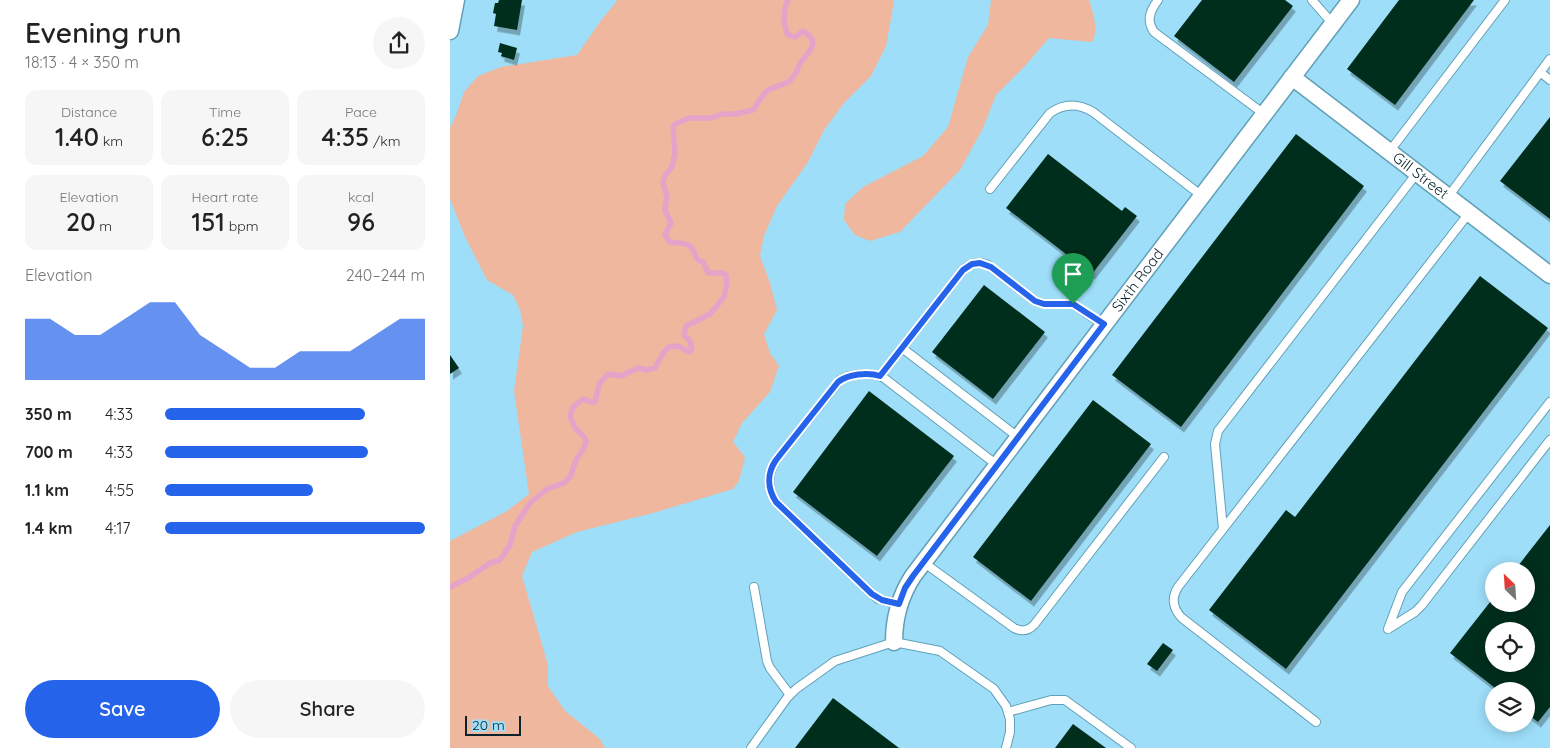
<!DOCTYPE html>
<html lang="en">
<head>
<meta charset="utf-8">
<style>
	:root { --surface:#fff; --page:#f6f6f6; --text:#222; --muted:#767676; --accent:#2563eb }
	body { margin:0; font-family:Quicksand,sans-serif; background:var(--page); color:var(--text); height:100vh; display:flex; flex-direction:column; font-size:19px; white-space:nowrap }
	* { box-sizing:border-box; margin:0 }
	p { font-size:16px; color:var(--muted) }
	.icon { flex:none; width:28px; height:28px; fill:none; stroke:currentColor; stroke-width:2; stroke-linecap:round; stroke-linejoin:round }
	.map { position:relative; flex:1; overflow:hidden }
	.sheet { display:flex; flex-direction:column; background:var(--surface); width:450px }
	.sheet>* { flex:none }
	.needle { width:32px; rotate:335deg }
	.fabs { position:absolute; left:1035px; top:562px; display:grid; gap:10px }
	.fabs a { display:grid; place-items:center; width:50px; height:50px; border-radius:50%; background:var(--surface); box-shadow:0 2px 12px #0003; font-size:25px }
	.scale { position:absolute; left:15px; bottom:12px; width:56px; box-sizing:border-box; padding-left:5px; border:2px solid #09242d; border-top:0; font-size:14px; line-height:18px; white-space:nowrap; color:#09242d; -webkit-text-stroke:4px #9edef8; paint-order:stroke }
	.pin { position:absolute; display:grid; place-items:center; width:42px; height:42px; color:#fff; margin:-51px -21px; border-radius:50% 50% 50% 0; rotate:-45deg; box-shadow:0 0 5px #0007 }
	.pin .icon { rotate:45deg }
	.round { display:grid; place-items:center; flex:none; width:52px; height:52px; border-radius:26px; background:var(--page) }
	.headline { display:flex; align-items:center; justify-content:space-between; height:85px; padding:0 25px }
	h1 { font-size:28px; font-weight:600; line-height:38px }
	.metrics { display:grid; grid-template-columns:repeat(3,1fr); gap:8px; height:85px; padding:5px 25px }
	.metrics div { display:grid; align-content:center; border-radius:12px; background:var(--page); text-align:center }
	.metrics b { font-size:25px; font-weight:600 }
	.metrics small { font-size:14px; font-weight:400 }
	.metrics p { font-size:14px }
	.chart { height:140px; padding:10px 25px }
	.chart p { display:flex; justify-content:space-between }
	.chart svg { width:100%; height:90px; margin-top:5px; fill:var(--accent); opacity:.7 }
	.primary-button { display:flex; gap:10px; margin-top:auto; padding:10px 25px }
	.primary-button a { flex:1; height:58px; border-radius:30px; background:var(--accent); color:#fff; font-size:20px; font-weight:600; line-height:58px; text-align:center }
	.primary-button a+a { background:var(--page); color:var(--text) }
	ul { padding:0 25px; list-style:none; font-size:16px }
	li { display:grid; grid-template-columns:80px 60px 1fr; align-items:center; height:38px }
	li i { height:12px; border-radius:6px; background:var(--accent) }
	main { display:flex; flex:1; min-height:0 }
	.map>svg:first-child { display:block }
	.green { fill:#efb79e }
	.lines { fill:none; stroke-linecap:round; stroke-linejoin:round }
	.stream { stroke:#e7a2c9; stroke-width:5.5 }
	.building { fill:#002f1f; fill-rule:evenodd; filter:url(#shadow) }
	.service-casing { stroke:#61a0b8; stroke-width:10 }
	.minor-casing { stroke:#61a0b8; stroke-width:19 }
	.service { stroke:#fff; stroke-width:8 }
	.minor { stroke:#fff; stroke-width:16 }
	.route-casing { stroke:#fff; stroke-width:10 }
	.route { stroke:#2563eb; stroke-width:6 }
	.labels { text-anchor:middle; stroke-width:5; stroke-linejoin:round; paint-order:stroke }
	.street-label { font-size:15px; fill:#09242d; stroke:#9edef8 }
</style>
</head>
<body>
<main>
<section class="sheet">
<div class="headline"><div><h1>Evening run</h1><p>18:13 · 4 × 350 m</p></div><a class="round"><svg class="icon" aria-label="share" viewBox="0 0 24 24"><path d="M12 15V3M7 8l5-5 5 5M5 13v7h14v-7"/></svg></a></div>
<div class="metrics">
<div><p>Distance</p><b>1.40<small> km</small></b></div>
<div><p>Time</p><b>6:25</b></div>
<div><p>Pace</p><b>4:35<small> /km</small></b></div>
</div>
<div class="metrics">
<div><p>Elevation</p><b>20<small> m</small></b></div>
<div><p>Heart rate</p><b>151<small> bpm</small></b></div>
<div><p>kcal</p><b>96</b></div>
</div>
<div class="chart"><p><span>Elevation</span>240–244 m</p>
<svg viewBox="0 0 160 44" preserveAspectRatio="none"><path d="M0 44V14L10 14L20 22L30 22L40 14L50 6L60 6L70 22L80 30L90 38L100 38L110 30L120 30L130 30L140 22L150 14L160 14V44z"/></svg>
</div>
<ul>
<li><b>350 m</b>4:33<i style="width:77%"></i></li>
<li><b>700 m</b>4:33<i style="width:78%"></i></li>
<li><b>1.1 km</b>4:55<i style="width:57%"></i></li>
<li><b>1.4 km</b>4:17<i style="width:100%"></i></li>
</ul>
<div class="primary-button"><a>Save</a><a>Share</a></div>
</section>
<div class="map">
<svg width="1100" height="748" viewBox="0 0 1100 748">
	<defs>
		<filter id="shadow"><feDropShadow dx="3" dy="5.5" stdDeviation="0" flood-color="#0004"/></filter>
	</defs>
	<rect width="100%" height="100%" fill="#9edef8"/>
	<path class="green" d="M166 0H444V2L436 46 421 76 395 102 374 130 358 162 327 206 314 236 310 256 320 283 327 310 314 334 320 353 329 366 320 392 292 423 283 442 295 457 289 481 283 489 203 513 127 532 82 552 72 576 98 665V686L115 711 150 739 155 748H0V541L57 511 79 494 64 391 73 326 70 310 63 295 37 280 15 237 2 204 0 199V128L7 113 14 92 28 76 51 67 127 55 152 19 167 1Z
		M541 0H639C643 13 649 30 642 42L599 38 574 67 546 95 533 128 510 170 450 232 420 241 405 235 394 220 395 204 413 187 473 156 498 127 518 57 538 25Z"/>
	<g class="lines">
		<path class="stream" d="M0 587 18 578 40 563 50 560 60 545 65 526 80 503 97 489 114 483 120 477 126 460 133 450 136 442 135 438 125 428 120 416 123 407 133 399 141 402H145L149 384 158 374 171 376 188 368 196 370 205 368 213 353 219 347 228 346 239 352 242 349 240 341 234 335 236 326 260 314 274 297 277 284 276 275 272 273H258L253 262C243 260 247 253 241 247 236 242 227 243 220 242L215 235 221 223 215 210 217 197 213 183 215 175 222 167 225 153 223 127 225 124 239 118H261L273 114H286L303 110C308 104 311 96 317 91 323 86 332 86 338 82 346 76 347 69 351 62 359 52 372 42 353 31L345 37 338 35C333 25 333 10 338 0"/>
	</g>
	<path class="building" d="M49 0H72L67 30 44 26 46 14 43 13 45 3H48Z
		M752 0H835L843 6 784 82 724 36Z
		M949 0H1024L945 105 897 69Z
		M50 43 67 48 64 60 51 56 52 53 48 52Z
		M1100 117V219L1050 181Z
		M846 134 914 186 731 427 662 375Z
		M598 154 672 211 675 207 687 216 642 274 556 208Z
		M1030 276 1098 328 836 669 759 610 836 510 845 517Z
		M534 285 595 332 543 399 482 352Z
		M0 355 9 368 0 374Z
		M419 391 504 456 427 556 343 492Z
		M643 400 701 444 581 601 523 557Z
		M1100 525V707L1088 722 1076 713V691H1049L1000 653 1044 597V604H1076V571H1064ZM1044 631H1076V664H1044Z
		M713 643 723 650 707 671 697 664Z
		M383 698 449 748H345Z
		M623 724 656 748H605Z"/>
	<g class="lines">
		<g class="service-casing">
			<path id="service" d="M708 0C700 11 696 20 704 32L814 114
				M862 0 883 24
				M1090 72 1100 80
				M939 152 1055 0
				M540 189 600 113C614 103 628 103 643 112L752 196
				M998 197 1100 59
				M452 348 568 437
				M430 376 513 270C520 263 528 261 538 265L585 301 594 304H623L654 325
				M773 529 765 444 768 431 967 173
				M473 562 564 628C572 632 578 631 584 625L714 457
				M304 587 317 661 320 668 340 695
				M449 604 428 599 422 594 326 502C317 488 317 474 326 460L390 380C400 373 423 372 434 378L547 465
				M938 629 952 592 1100 402
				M938 629 965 612 972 605 1100 440
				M558 712 601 700H615L681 748
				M866 722 732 618C723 609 721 598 728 587L1019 213
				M301 748 337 698 346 689 385 661 444 642 490 651 544 689 556 706 560 719V732L556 748"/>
		</g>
		<g class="minor-casing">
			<g id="minor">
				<path d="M0 31 6 0"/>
				<path id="s1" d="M842 77 1100 275"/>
				<path id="s2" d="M444 642C444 618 450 596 463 576L901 0"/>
			</g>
		</g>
		<use href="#service" class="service"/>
		<use href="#minor" class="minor"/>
	</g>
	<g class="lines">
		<g class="route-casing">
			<path id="route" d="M530 263 541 267 585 301 594 304H623L654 324 463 576 455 588 449 604 432 600 422 594 326 502C317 488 317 473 326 460L388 382C398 374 418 372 430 376L513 270 522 264Z"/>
		</g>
		<use href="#route" class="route"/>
	</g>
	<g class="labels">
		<g class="street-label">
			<text dy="5" stroke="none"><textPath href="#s1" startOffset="162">Gill Street</textPath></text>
			<text dy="5" stroke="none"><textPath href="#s2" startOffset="441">Sixth Road</textPath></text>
		</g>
	</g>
</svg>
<div class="fabs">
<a><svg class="needle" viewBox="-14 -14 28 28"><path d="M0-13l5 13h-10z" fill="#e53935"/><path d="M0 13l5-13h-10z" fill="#767676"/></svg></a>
<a><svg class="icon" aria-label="locate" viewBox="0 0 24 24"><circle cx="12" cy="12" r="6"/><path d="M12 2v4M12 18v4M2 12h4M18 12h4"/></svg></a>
<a><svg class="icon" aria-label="layers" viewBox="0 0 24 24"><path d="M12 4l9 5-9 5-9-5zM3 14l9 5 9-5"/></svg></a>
</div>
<div class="scale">20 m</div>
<div class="pin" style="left:623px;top:304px;background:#1e9e55"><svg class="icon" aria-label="arrive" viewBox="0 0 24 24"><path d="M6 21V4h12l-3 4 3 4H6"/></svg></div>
</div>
</main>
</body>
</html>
